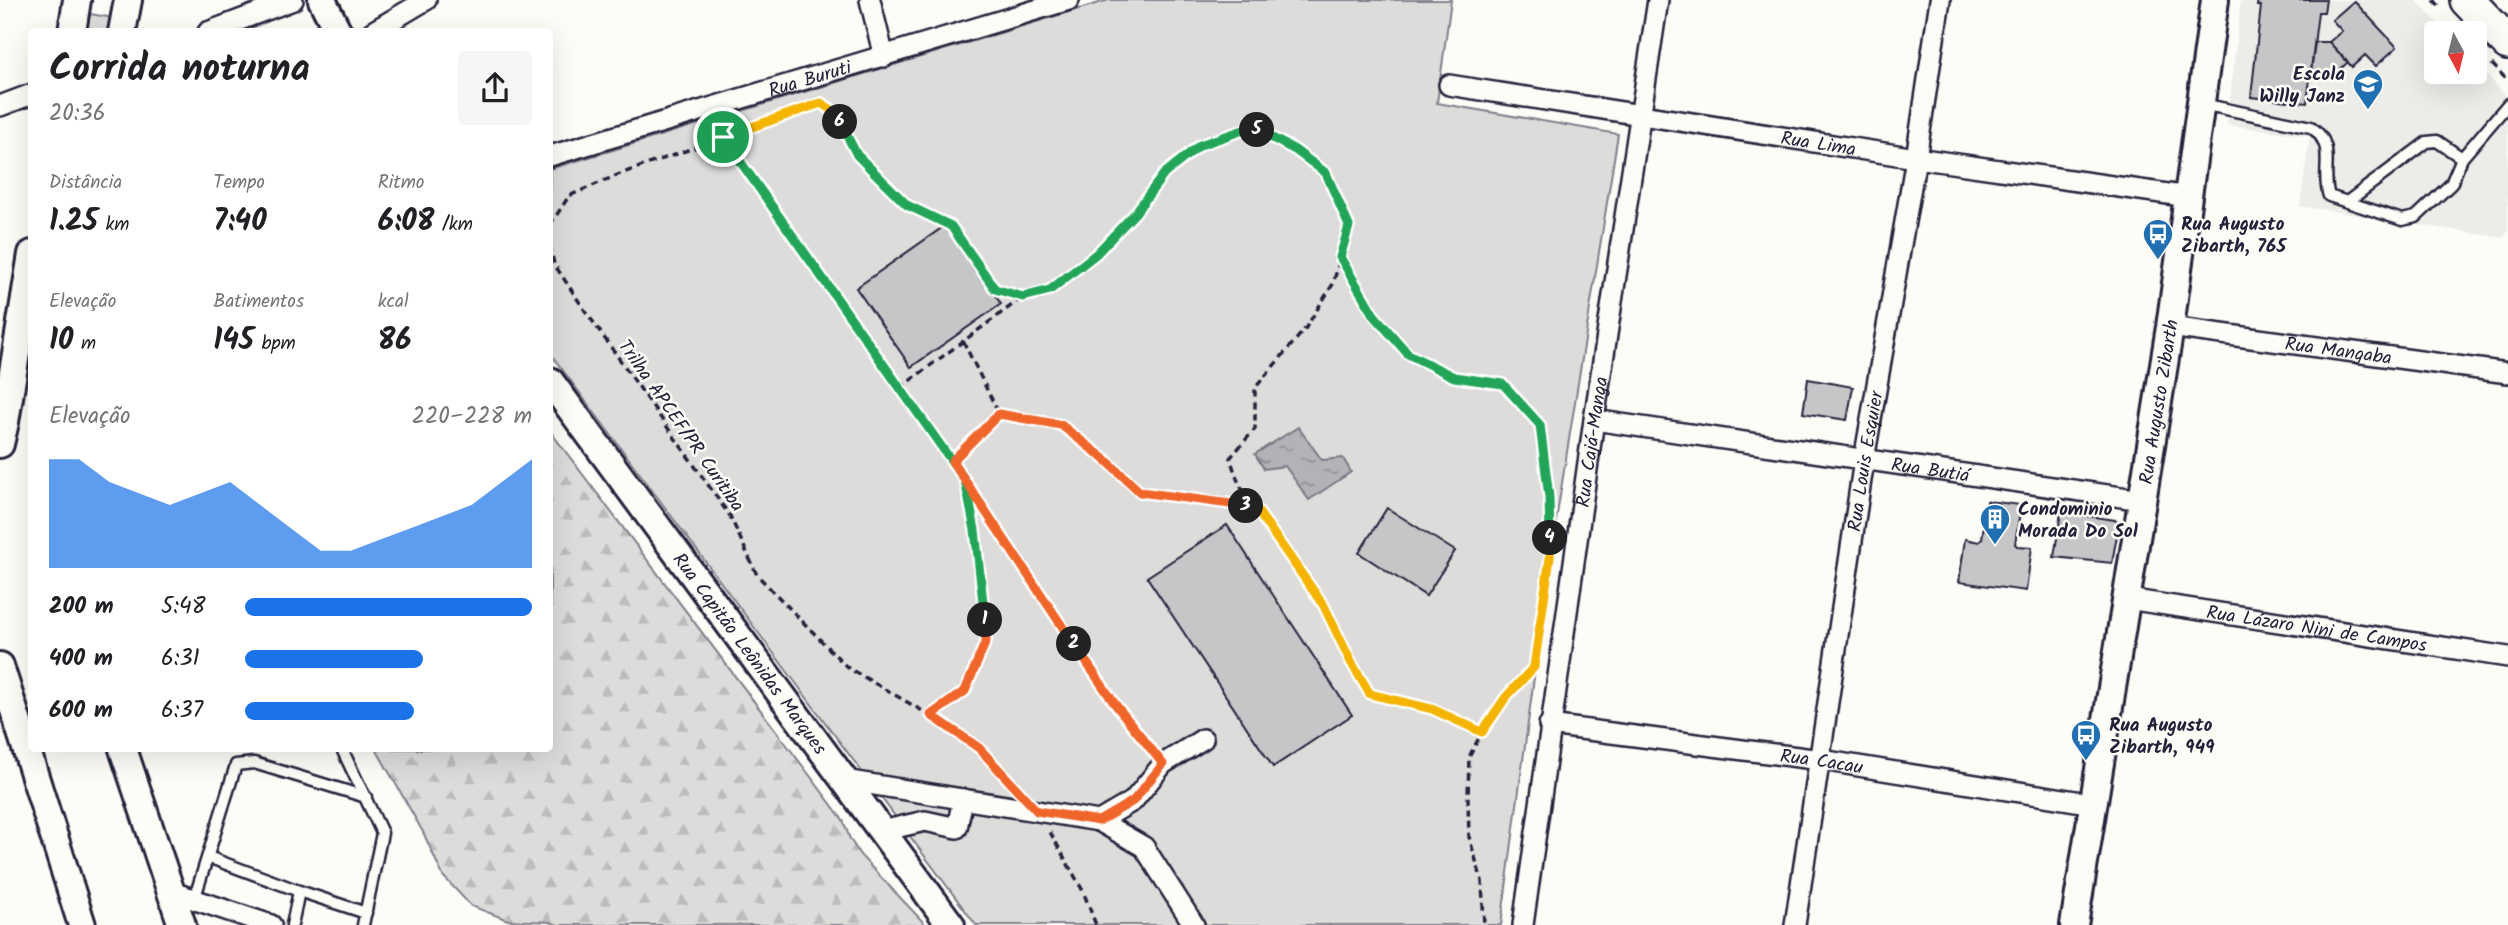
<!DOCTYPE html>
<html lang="pt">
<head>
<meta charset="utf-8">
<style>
	:root { --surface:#fff; --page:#f6f6f6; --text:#202124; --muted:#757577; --accent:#1a73e8 }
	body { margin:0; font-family:Kalam,sans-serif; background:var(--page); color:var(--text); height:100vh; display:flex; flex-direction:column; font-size:26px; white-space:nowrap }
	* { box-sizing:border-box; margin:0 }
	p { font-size:23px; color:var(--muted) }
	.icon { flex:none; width:38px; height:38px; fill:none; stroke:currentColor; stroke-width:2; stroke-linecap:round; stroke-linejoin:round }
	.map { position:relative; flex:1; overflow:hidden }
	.sheet { position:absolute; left:28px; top:28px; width:525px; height:724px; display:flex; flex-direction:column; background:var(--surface); border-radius:7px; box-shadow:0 7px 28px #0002 }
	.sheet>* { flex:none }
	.needle { width:46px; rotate:173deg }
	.tools { position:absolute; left:2424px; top:21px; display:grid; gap:14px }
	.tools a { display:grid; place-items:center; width:63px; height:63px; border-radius:7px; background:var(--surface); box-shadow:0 7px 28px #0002; font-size:35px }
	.pin { position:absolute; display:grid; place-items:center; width:60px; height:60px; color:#fff; margin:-30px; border:4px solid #fff; border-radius:50%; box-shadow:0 2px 7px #0007 }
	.km { position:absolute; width:35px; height:35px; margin:-18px; border-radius:50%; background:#222; color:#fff; font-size:19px; line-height:35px; text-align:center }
	.round { display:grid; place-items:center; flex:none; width:74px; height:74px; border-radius:7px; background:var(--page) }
	.overview { display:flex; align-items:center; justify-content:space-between; height:119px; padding:0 21px }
	h1 { font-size:38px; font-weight:700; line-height:52px }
	.metrics { display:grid; grid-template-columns:repeat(3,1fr); gap:10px; height:119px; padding:7px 21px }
	.metrics div { display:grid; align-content:center }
	.metrics b { font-size:30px; font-weight:700 }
	.metrics small { font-size:19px; font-weight:400 }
	.metrics p { font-size:19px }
	.chart { height:196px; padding:14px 21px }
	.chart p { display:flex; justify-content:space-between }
	.chart svg { width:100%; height:126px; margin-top:7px; fill:var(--accent); opacity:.7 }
	ul { padding:0 21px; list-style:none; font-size:23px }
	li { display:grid; grid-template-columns:112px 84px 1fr; align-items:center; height:52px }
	li i { height:18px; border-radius:9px; background:var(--accent) }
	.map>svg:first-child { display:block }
	.built { fill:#ecece9 }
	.grass { fill:url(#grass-tufts); stroke:#807f8b; stroke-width:2 }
	.forest { fill:url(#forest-firs); stroke:#807f8b; stroke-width:2 }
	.park { fill:#dddcdb; stroke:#807f8b; stroke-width:2 }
	.water { fill:url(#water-ripples); stroke:#787885; stroke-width:2 }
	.building { fill:#c6c6c8; stroke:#22223b; stroke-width:2 }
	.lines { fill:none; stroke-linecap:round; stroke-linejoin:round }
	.lane-casing { stroke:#22223b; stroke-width:15 }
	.street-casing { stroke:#22223b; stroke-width:24 }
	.secondary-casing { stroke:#22223b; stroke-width:32 }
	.highway-casing { stroke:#22223b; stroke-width:38 }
	.path { stroke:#22223b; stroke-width:3.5; stroke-dasharray:7 5; stroke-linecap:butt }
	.lane { stroke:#fdfcf7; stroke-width:10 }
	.street { stroke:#fdfcf7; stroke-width:19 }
	.secondary { stroke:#fdfcf7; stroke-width:26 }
	.highway { stroke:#fdfcf7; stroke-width:33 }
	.split-1-casing { stroke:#fff; stroke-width:14 }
	.split-2-casing { stroke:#fff; stroke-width:14 }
	.split-3-casing { stroke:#fff; stroke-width:14 }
	.split-4-casing { stroke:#fff; stroke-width:14 }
	.split-5-casing { stroke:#fff; stroke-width:14 }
	.split-6-casing { stroke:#fff; stroke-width:14 }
	.split-7-casing { stroke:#fff; stroke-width:14 }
	.split-1 { stroke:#22a559; stroke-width:9 }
	.split-2 { stroke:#f0652b; stroke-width:9 }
	.split-3 { stroke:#f0652b; stroke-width:9 }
	.split-4 { stroke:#f5b400; stroke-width:9 }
	.split-5 { stroke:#22a559; stroke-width:9 }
	.split-6 { stroke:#22a559; stroke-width:9 }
	.split-7 { stroke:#f5b400; stroke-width:9 }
	.labels { text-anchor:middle; stroke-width:5; stroke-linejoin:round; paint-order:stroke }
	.poi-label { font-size:19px; font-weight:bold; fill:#22223b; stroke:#fdfcf7; text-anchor:start }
	.street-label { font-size:19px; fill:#22223b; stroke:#fdfcf7 }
</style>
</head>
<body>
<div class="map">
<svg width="2508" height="925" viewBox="0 0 2508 925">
	<defs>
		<pattern id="grass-tufts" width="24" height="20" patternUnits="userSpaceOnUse" patternTransform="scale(1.75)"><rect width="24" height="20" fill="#dddcdb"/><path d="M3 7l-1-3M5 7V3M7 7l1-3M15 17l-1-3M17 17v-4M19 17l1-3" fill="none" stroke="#bdbcbd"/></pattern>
		<pattern id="forest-firs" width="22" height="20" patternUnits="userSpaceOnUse" patternTransform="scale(1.75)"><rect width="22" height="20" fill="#dddcdb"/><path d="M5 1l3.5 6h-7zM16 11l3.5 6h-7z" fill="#bdbcbd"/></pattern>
		<pattern id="water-ripples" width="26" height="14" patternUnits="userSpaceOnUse" patternTransform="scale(1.75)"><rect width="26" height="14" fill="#b2b2b7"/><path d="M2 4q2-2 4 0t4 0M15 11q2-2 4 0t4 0" fill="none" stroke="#909096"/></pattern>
	</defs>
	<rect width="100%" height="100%" fill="#fdfcf7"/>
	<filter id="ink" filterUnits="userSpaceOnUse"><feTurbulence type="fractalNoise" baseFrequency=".0143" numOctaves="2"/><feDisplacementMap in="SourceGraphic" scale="14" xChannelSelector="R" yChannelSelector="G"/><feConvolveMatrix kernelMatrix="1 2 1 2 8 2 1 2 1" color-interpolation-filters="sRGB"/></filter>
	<g filter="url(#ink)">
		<path class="built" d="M2241 0H2416L2447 33H2436V72H2474L2475 62 2508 98V231L2503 238 2300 206 2310 136 2227 125Z"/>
		<path class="grass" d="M90 14 114 18 111 31 86 32Z"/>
		<path class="forest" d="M550 431 802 765 843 820 850 839 860 855 926 925H558L550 922 508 920 471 906 443 876 423 832 376 749H550Z"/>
		<path class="park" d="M1109 0H1451L1437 103 1618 134 1550 558 1501 925H976L550 353V169Z"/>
		<path class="water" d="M1298 427 1322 460 1343 458 1351 472 1309 500 1285 466 1264 469 1255 454Z"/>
		<path class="building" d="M2258 0H2326L2324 12H2318L2307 103 2251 97 2261 6H2257Z
			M2354 1 2397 47 2376 66 2365 55 2352 67 2329 42 2342 31 2332 20Z
			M2315 42H2329L2348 62 2334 75 2311 73Z
			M946 225 1001 304 911 367 856 288Z
			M1808 379 1853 387 1847 420 1803 413Z
			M1987 501 2021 505 2015 544 2017 546 2032 547 2026 591 1959 582 1965 539 1979 542 1982 539Z
			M1387 508 1455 551 1426 596 1359 553Z
			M2061 512 2115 520 2119 524 2112 563 2054 557Z
			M1227 525 1352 715 1273 767 1147 577Z"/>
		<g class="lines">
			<g class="lane-casing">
				<path id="lane" d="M2202 104 2311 127C2338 146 2320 170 2329 196L2402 220 2416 217 2451 184 2462 158 2508 104
					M2347 202 2427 142 2437 141 2462 158
					M342 749 382 833 363 925
					M208 857 299 891 292 925
					M299 891 366 913
					M194 900 236 765 254 763 366 797"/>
			</g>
			<g class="street-casing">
				<g id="street">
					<path d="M870 0 884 57"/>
					<path d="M208 32 293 0"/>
					<path d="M372 32 426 0"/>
					<path id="s1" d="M1449 85 1916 158 2189 197"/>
					<path d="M0 106 32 94"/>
					<path id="s2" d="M550 156 1069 0"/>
					<path id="s3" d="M2170 327 2508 373"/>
					<path id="s4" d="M1594 420 2142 500"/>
					<path id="s5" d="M2127 599 2508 657"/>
					<path id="s6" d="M1549 725 1821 760 2094 804"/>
					<path d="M844 780 1099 821 1133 801 1163 764 1203 739"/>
					<path d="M1099 821 1144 847 1194 925"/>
					<path d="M882 831 925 821 957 828 963 799"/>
					<path d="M172 892 271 925"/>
					<path id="s7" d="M1523 925 1594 420 1658 0"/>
					<path id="s8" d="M1795 925 1864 460 1916 158 1940 0"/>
				</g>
			</g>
			<g class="secondary-casing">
				<g id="secondary">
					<path d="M322 0 338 32"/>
					<path d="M72 32 77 0"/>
					<path d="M122 32 128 0"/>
					<path id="s9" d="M550 381 951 925"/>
					<path d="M0 444 5 422 32 254"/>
					<path d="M0 666 82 925"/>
					<path d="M123 749 182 925"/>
					<path id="s10" d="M2074 925 2170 327 2215 0"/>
				</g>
			</g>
			<g class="highway-casing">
				<path id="highway" d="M2467 0 2508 43"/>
			</g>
			<path class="path" d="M2434 0 2442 9
				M2492 64 2508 81
				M724 137 965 480 1115 704 1151 749
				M550 225 569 196 620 174 821 103 835 112 857 155 907 205 951 226 995 289 1023 297 1050 291 1096 254 1135 213 1164 174 1200 145 1252 127 1295 150 1326 173 1349 226 1333 284 1305 329 1255 388V429L1230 458 1239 484 1267 528 1324 606 1351 662 1370 694 1432 710 1482 732 1469 757 1468 799 1469 837 1482 881 1484 925
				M550 245 554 264 584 309 730 516 757 575 848 668 947 725 979 748 1015 788
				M1340 257 1374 315 1408 354 1454 377 1503 384 1540 425 1549 497 1550 558 1534 668 1505 697 1482 732
				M963 341 999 414
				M900 388 1023 297
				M999 414 1061 425 1106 460 1140 492 1254 506
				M952 462 999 414
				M931 715 965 690 986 641 983 591 975 530 965 482
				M1050 832 1083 891 1096 925"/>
			<use href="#lane" class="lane"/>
			<use href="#street" class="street"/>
			<use href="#secondary" class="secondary"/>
			<use href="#highway" class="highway"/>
		</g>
	</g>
	<g class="lines" filter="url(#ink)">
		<g class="split-1-casing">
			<path id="split-1" d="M723 137 965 480 975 530 985 620"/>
		</g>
		<g class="split-2-casing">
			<path id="split-2" d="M985 620 986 641 965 691 931 715 979 748 1037 811 1099 821 1133 801 1163 764 1115 704 1074 644"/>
		</g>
		<g class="split-3-casing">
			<path id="split-3" d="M1074 644 952 461 999 414 1061 425 1106 460 1140 492 1246 506"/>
		</g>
		<g class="split-4-casing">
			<path id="split-4" d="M1246 506H1254L1324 606 1351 662 1370 694 1432 709 1482 732 1506 697 1534 667 1550 558V538"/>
		</g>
		<g class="split-5-casing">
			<path id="split-5" d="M1257 130 1295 150 1326 173 1349 226 1340 257 1374 315 1408 354 1454 377 1503 384 1540 425 1549 497 1550 538"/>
		</g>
		<g class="split-6-casing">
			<path id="split-6" d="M840 122 857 155 907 205 951 226 995 289 1023 297 1050 290 1096 254 1135 213 1164 174 1200 145 1252 127 1257 130"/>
		</g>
		<g class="split-7-casing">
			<path id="split-7" d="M723 137 821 103 835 112 840 122"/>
		</g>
		<use href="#split-1" class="split-1"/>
		<use href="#split-2" class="split-2"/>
		<use href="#split-3" class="split-3"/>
		<use href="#split-4" class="split-4"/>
		<use href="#split-5" class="split-5"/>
		<use href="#split-6" class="split-6"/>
		<use href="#split-7" class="split-7"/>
	</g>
	<defs>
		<g id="school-pin" transform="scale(1.575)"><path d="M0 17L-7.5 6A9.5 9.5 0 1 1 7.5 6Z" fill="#1f6fb2" stroke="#fdfcf7"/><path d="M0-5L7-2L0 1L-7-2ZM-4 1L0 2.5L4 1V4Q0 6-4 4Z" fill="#fff"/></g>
		<g id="bus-pin" transform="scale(1.575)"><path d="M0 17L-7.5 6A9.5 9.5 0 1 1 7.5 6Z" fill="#1f6fb2" stroke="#fdfcf7"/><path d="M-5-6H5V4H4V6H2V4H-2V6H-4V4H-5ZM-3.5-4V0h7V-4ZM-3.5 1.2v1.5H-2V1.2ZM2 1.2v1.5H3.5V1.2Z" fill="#fff"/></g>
		<g id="building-pin" transform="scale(1.575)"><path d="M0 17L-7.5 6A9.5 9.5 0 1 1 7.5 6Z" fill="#1f6fb2" stroke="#fdfcf7"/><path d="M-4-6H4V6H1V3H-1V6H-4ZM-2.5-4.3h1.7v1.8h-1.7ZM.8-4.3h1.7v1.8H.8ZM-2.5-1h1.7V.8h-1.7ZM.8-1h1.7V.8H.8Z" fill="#fff"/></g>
	</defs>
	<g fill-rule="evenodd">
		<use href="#school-pin" x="2368" y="84"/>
		<use href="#bus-pin" x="2158" y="234"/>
		<use href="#building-pin" x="1995" y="519"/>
		<use href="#bus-pin" x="2086" y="735"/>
	</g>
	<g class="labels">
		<g class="poi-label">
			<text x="2345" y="80" text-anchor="end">Escola<tspan x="2345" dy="22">Willy Janz</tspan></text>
			<text x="2181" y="230">Rua Augusto<tspan x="2181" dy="22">Zibarth, 765</tspan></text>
			<text x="2018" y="515">Condominio<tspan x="2018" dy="22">Morada Do Sol</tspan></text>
			<text x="2109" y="731">Rua Augusto<tspan x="2109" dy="22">Zibarth, 949</tspan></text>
		</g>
		<g class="street-label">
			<text dy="7" stroke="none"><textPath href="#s2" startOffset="271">Rua Buruti</textPath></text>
			<text dy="7" stroke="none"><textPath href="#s1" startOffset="374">Rua Lima</textPath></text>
			<text dy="7" stroke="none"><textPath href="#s3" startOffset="170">Rua Mangaba</textPath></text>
			<text dy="7" stroke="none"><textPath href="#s10" startOffset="530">Rua Augusto Zibarth</textPath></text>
			<text transform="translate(682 425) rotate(55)" y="7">Trilha APCEF/PR Curitiba</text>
			<text dy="7" stroke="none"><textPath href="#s7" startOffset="488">Rua Cajá-Manga</textPath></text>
			<text dy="7" stroke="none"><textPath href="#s8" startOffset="469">Rua Louis Esquier</textPath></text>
			<text dy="7" stroke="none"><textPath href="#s4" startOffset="340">Rua Butiá</textPath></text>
			<text dy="7" stroke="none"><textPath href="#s5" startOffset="192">Rua Lázaro Nini de Campos</textPath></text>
			<text dy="7" stroke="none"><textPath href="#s9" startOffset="338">Rua Capitão Leônidas Marques</textPath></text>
			<text dy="7" stroke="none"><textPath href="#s6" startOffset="275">Rua Cacau</textPath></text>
		</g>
	</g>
</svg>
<div class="tools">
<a><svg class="needle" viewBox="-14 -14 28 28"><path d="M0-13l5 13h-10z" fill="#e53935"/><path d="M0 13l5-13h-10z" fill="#757577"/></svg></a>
</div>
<div class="pin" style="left:723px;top:137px;background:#1e9e55"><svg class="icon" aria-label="arrive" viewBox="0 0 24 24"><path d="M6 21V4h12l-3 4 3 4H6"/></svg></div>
<b class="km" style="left:985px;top:620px">1</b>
<b class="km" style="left:1074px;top:644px">2</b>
<b class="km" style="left:1246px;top:506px">3</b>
<b class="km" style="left:1550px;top:538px">4</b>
<b class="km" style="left:1257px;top:130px">5</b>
<b class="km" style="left:840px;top:122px">6</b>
<section class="sheet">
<div class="overview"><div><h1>Corrida noturna</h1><p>20:36</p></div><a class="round"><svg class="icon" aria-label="share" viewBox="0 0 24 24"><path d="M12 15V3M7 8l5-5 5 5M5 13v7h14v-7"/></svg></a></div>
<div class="metrics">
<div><p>Distância</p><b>1.25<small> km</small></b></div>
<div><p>Tempo</p><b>7:40</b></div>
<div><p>Ritmo</p><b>6:08<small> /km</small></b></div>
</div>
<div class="metrics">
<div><p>Elevação</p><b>10<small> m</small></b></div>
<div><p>Batimentos</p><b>145<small> bpm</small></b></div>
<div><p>kcal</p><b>86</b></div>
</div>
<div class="chart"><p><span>Elevação</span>220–228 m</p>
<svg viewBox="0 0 160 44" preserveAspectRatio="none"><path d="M0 44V6L10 6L20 14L30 18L40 22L50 18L60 14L70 22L80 30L90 38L100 38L110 34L120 30L130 26L140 22L150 14L160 6V44z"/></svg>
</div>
<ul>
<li><b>200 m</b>5:48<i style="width:100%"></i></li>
<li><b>400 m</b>6:31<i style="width:62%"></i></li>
<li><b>600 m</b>6:37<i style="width:59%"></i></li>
</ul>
</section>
</div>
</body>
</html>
